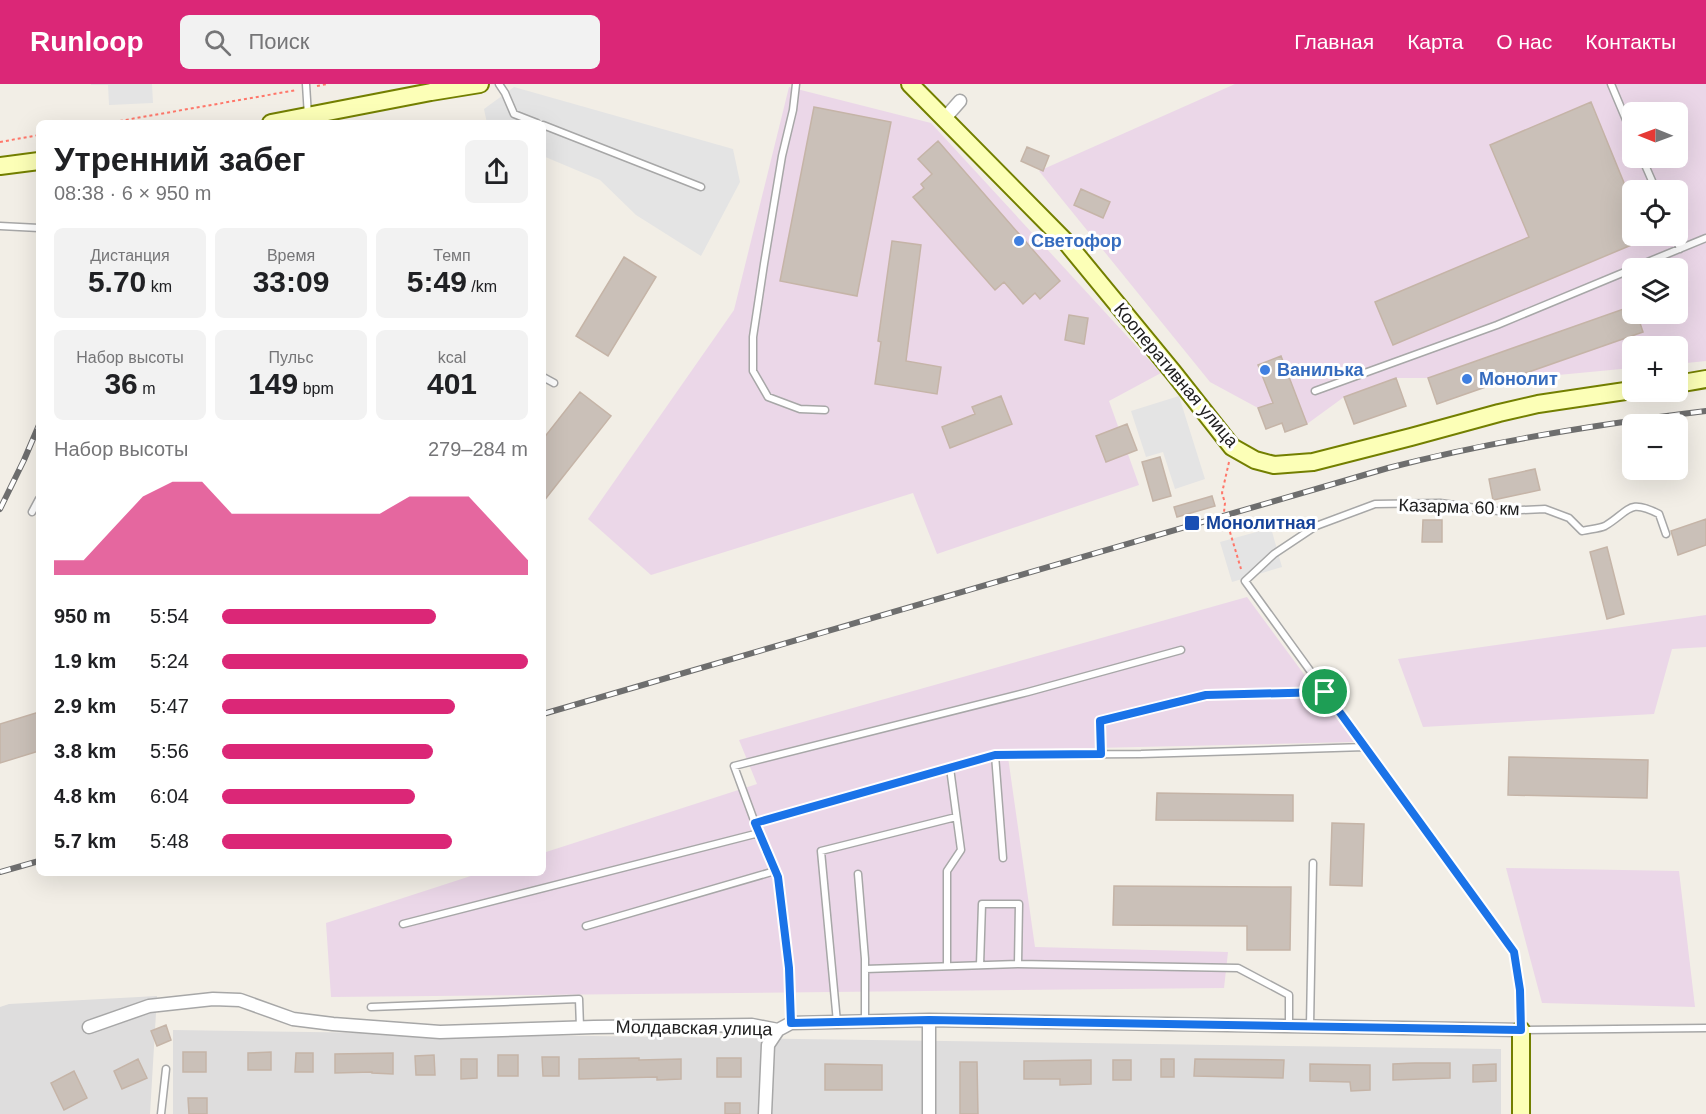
<!DOCTYPE html>
<html lang="ru">
<head>
<meta charset="utf-8">
<style>
	:root { --surface:#fff; --page:#f2f2f2; --text:#202124; --muted:#757577; --accent:#db2777 }
	body { margin:0; font-family:Helvetica,sans-serif; background:var(--page); color:var(--text); height:100vh; display:flex; flex-direction:column; font-size:22px; white-space:nowrap }
	* { box-sizing:border-box; margin:0 }
	p { font-size:20px; color:var(--muted) }
	.icon { flex:none; width:33px; height:33px; fill:none; stroke:currentColor; stroke-width:2; stroke-linecap:round; stroke-linejoin:round }
	.map { position:relative; flex:1; overflow:hidden }
	.sheet { position:absolute; left:36px; top:36px; width:510px; height:756px; display:flex; flex-direction:column; background:var(--surface); border-radius:9px; box-shadow:0 6px 24px #0002 }
	.sheet>* { flex:none }
	.needle { width:39px; rotate:271deg }
	.buttons { position:absolute; left:1622px; top:18px; display:grid; gap:12px }
	.buttons a { display:grid; place-items:center; width:66px; height:66px; border-radius:9px; background:var(--surface); box-shadow:0 6px 24px #0002; font-size:30px }
	.pin { position:absolute; display:grid; place-items:center; width:51px; height:51px; color:#fff; margin:-26px; border:3px solid #fff; border-radius:50%; box-shadow:0 2px 6px #0007 }
	.round { display:grid; place-items:center; flex:none; width:63px; height:63px; border-radius:9px; background:var(--page) }
	.head { display:flex; align-items:center; justify-content:space-between; height:102px; padding:0 18px }
	h1 { font-size:33px; font-weight:700; line-height:45px }
	.stats { display:grid; grid-template-columns:repeat(3,1fr); gap:9px; height:102px; padding:6px 18px }
	.stats div { display:grid; align-content:center; border-radius:9px; background:var(--page); text-align:center }
	.stats b { font-size:30px; font-weight:700 }
	.stats small { font-size:16px; font-weight:400 }
	.stats p { font-size:16px }
	.chart { height:168px; padding:12px 18px }
	.chart p { display:flex; justify-content:space-between }
	.chart svg { width:100%; height:108px; margin-top:6px; fill:var(--accent); opacity:.7 }
	ul { padding:0 18px; list-style:none; font-size:20px }
	li { display:grid; grid-template-columns:96px 72px 1fr; align-items:center; height:45px }
	li i { height:15px; border-radius:8px; background:var(--accent) }
	header { display:flex; align-items:center; gap:36px; box-sizing:border-box; height:84px; padding:0 30px; background:var(--accent); color:#fff }
	header strong { font-size:28px }
	nav { display:flex; gap:33px; margin-inline-start:auto; font-size:21px }
	.search { width:420px; height:54px; background:var(--page); display:flex; align-items:center; gap:15px; box-sizing:border-box; padding:0 21px; border-radius:9px; color:var(--muted); font-size:22px }
	.map>svg:first-child { display:block }
	.residential { fill:#dedddd }
	.industrial { fill:#ebd7e8; fill-rule:evenodd }
	.parking { fill:#e4e4e4 }
	.building { fill:#cac0b8; stroke:#c5b4a7; stroke-width:1.5 }
	.lines { fill:none; stroke-linecap:round; stroke-linejoin:round }
	.lane-casing { stroke:#a7a7a7; stroke-width:9 }
	.street-casing { stroke:#a7a7a7; stroke-width:15 }
	.secondary-casing { stroke:#737f00; stroke-width:20 }
	.path { stroke:#ff776a; stroke-width:2; stroke-dasharray:3 3; stroke-linecap:butt }
	.lane { stroke:#fff; stroke-width:6 }
	.street { stroke:#fff; stroke-width:12 }
	.secondary { stroke:#fcffb7; stroke-width:16 }
	.rail-casing { stroke:#6e6e6e; stroke-width:6 }
	.rail { stroke:#fff; stroke-width:4; stroke-dasharray:11; stroke-linecap:butt }
	.route-casing { stroke:#fff; stroke-width:12 }
	.route { stroke:#1a73e8; stroke-width:8 }
	.shop-dot { fill:#3f7fe0; stroke:#fff; stroke-width:2 }
	.transit-dot { fill:#1a4fb4; stroke:#fff; stroke-width:2 }
	.labels { text-anchor:middle; stroke-width:6; stroke-linejoin:round; paint-order:stroke }
	.shop-label { font-size:18px; font-weight:bold; fill:#366cbe; stroke:#fff; text-anchor:start }
	.street-label { font-size:18px; fill:#202020; stroke:#fff }
	.transit-label { font-size:18px; font-weight:bold; fill:#164399; stroke:#fff; text-anchor:start }
</style>
</head>
<body>
<header>
<strong>Runloop</strong>
<div class="search"><svg class="icon" aria-label="search" viewBox="0 0 24 24"><circle cx="10" cy="10" r="6"/><path d="M15 15l6 6"/></svg>Поиск</div>
<nav><a>Главная</a><a>Карта</a><a>О нас</a><a>Контакты</a></nav>
</header>
<div class="map">
<svg width="1706" height="1030" viewBox="0 0 1706 1030">
	<rect width="100%" height="100%" fill="#f2eee6"/>
	<path class="residential" d="M157 912 150 1030H0V923L9 920Z
		M173 946 1501 965V1030H173Z"/>
	<path class="industrial" d="M1235 0H1706V277L1677 280V262H1632V284L1506 296 1497 269 1428 294H1396L1344 313 1307 340 1285 348 1282 339 1266 345 1258 324 1210 298 1039 87ZM1632 28H1677V74H1632ZM1632 106H1677V152H1632ZM1632 184H1677V230H1632Z
		M789 3 931 39 1161 289 1109 317 1139 401 937 470 913 409 651 491 588 435 734 226Z
		M1247 513 1354 658 1007 666 1035 863 1228 868 1224 904 331 913 326 839 480 789H543V769L757 700 739 656Z
		M1706 531V563L1672 565 1654 630 1423 643 1398 575Z
		M1506 784 1679 787 1695 923 1542 919Z"/>
	<path class="parking" d="M91 0H152L153 19 109 21 108 1H91Z
		M514 3 733 65 740 98 701 172 636 131 600 96 543 72V39H487L484 25Z
		M1179 312 1205 395 1175 405 1163 368 1146 373 1131 327Z
		M1271 444 1282 483 1232 498 1220 458Z"/>
	<path class="building" d="M1591 18 1629 111 1632 110V152H1653L1393 261 1375 218 1529 153 1490 61Z
		M814 23 891 38 857 212 780 197Z
		M938 57 1060 197 1040 215 1035 209 1023 220 1004 198 995 206 913 113 924 104 921 100 932 90 918 75Z
		M1027 63 1049 72 1043 87 1021 77Z
		M1081 105 1110 118 1103 134 1074 121Z
		M892 157 921 161 906 277 941 283 937 310 875 300 881 258 878 257Z
		M624 173 656 193 608 272 576 252Z
		M1632 222V230H1637L1643 248 1437 320 1428 294Z
		M1069 231 1088 234 1084 260 1065 256Z
		M1281 272 1307 340 1285 348 1282 339 1266 345 1258 324 1273 319 1258 281Z
		M1396 294 1406 322 1354 340 1344 313Z
		M580 308 611 332 543 418V355Z
		M1001 312 1012 340 950 364 942 343 975 330 972 323Z
		M1127 340 1137 366 1106 378 1096 352Z
		M1160 373 1171 412 1153 417 1142 378Z
		M1535 385 1540 406 1493 416 1489 395Z
		M1212 412 1215 422 1177 433 1174 423Z
		M1706 435V461L1678 471 1671 447Z
		M1423 436H1442V458H1422Z
		M1607 463 1624 530 1607 535 1590 468Z
		M39 628V667L0 679V640Z
		M1509 673 1648 676 1647 714 1508 711Z
		M1157 709 1293 711V737L1156 736Z
		M1332 739 1364 740 1362 802 1330 801Z
		M1114 802 1291 803 1290 866H1247V842L1113 841Z
		M166 941 171 956 157 962 151 947Z
		M183 968H206V988H183Z
		M271 968V986H248V969Z
		M296 969H313V988H295Z
		M393 969V990L372 989V988L335 989V970Z
		M434 971 435 991H416L415 972Z
		M498 971H518V992H498Z
		M542 973H559V992H543Z
		M639 974V976L681 975V995L657 996V993L579 995V975Z
		M717 974H741V993H717Z
		M138 975 147 994 122 1005 114 987Z
		M461 975H477V994L461 995Z
		M1161 975H1174V993H1161Z
		M1195 975 1284 976 1283 994 1194 992Z
		M1091 976V1000L1060 1001V995H1024V977Z
		M1113 976H1131V996H1113Z
		M960 978H977L978 1030H960Z
		M1415 979H1450V994L1393 996V980Z
		M825 980 882 981V1006H825Z
		M1310 980 1370 981V1006L1351 1007 1350 998 1310 997Z
		M1496 980V997L1473 998V981Z
		M74 987 87 1014 64 1026 51 999Z
		M188 1014H207V1030H189Z
		M725 1019H740V1030H725Z"/>
	<g class="lines">
		<g class="lane-casing">
			<path id="lane" d="M306 0 308 32
				M499 0 505 9 514 30 537 39
				M796 0 793 26 782 72 764 180 753 253V287L768 313 800 325 825 326
				M1611 0 1632 50
				M543 41 701 103
				M1642 74 1656 106
				M0 142 39 144
				M1675 152 1680 165
				M1633 184 1706 154
				M543 293 554 299
				M1315 307 1497 241 1632 185
				M32 428 39 415
				M1666 450 1659 430C1628 414 1630 427 1605 442 1598 445 1589 445 1582 447L1569 434 1545 425 1498 427 1440 419 1375 420 1316 442 1274 470 1245 497 1514 868 1520 906 1521 946 1706 944
				M1101 670 1100 637 1206 611 1325 608
				M995 671 1003 774
				M755 739 734 682 1028 608 1181 566
				M858 790 865 875V937
				M403 840 759 749
				M586 842 775 787
				M980 881 982 820H1019L1018 880
				M947 882V787L961 766 950 684
				M865 885 1018 880 1238 884 1289 911V942
				M371 923 579 915 580 943
				M837 938 821 767 956 733
				M791 939 789 884 778 793 755 739 995 671 1141 670 1365 663
				M1310 942 1313 779
				M161 1030 166 985"/>
		</g>
		<g class="street-casing">
			<path id="street" d="M945 34 960 17
				M929 936V1030
				M89 943 149 922 213 915 240 916 293 935 333 940 440 948 594 943 752 941 778 946 791 939 929 936 1521 946
				M765 1030 768 961 778 946"/>
		</g>
		<g class="secondary-casing">
			<path id="secondary" d="M910 0 1066 158 1173 288 1232 363 1255 376 1274 381 1313 378 1411 353 1499 329 1538 320 1632 306
				M271 39 431 8 480 0
				M0 82 39 77
				M1677 300 1706 295
				M1521 946V1030"/>
		</g>
		<path class="path" d="M317 2 327 0
			M108 39 297 6
			M0 58 39 51
			M1229 378 1222 409 1225 419 1224 428 1241 485"/>
		<use href="#lane" class="lane"/>
		<use href="#street" class="street"/>
		<use href="#secondary" class="secondary"/>
		<g class="rail-casing">
			<path id="rail" d="M0 425 24 376 39 341
				M543 630 1388 384C1492 357 1599 340 1706 327
				M0 788 39 777"/>
		</g>
		<use href="#rail" class="rail"/>
	</g>
	<g class="lines">
		<g class="route-casing">
			<path id="route" d="M1325 608 1514 868 1520 906 1521 946 929 936 791 939 789 884 778 793 755 739 995 671 1101 670 1100 637 1206 611Z"/>
		</g>
		<use href="#route" class="route"/>
	</g>
	<g class="shop-dot">
		<circle cx="1019" cy="157" r="6"/>
		<circle cx="1265" cy="286" r="6"/>
		<circle cx="1467" cy="295" r="6"/>
	</g>
	<rect class="transit-dot" x="1184" y="431" width="16" height="16" rx="3"/>
	<g class="labels">
		<g class="shop-label">
			<text x="1031" y="163">Светофор</text>
			<text x="1277" y="292">Ванилька</text>
			<text x="1479" y="301">Монолит</text>
		</g>
		<g class="street-label">
			<text transform="translate(1176 291) rotate(50)" y="6">Кооперативная улица</text>
			<text transform="translate(1459 423) rotate(2)" y="6">Казарма 60 км</text>
			<text transform="translate(694 944) rotate(1)" y="6">Молдавская улица</text>
		</g>
		<g class="transit-label">
			<text x="1206" y="445">Монолитная</text>
		</g>
	</g>
</svg>
<div class="buttons">
<a><svg class="needle" viewBox="-14 -14 28 28"><path d="M0-13l5 13h-10z" fill="#e53935"/><path d="M0 13l5-13h-10z" fill="#757577"/></svg></a>
<a><svg class="icon" aria-label="locate" viewBox="0 0 24 24"><circle cx="12" cy="12" r="6"/><path d="M12 2v4M12 18v4M2 12h4M18 12h4"/></svg></a>
<a><svg class="icon" aria-label="layers" viewBox="0 0 24 24"><path d="M12 4l9 5-9 5-9-5zM3 14l9 5 9-5"/></svg></a>
<a>+</a>
<a>−</a>
</div>
<div class="pin" style="left:1325px;top:608px;background:#1e9e55"><svg class="icon" aria-label="arrive" viewBox="0 0 24 24"><path d="M6 21V4h12l-3 4 3 4H6"/></svg></div>
<section class="sheet">
<div class="head"><div><h1>Утренний забег</h1><p>08:38 · 6 × 950 m</p></div><a class="round"><svg class="icon" aria-label="share" viewBox="0 0 24 24"><path d="M12 15V3M7 8l5-5 5 5M5 13v7h14v-7"/></svg></a></div>
<div class="stats">
<div><p>Дистанция</p><b>5.70<small> km</small></b></div>
<div><p>Время</p><b>33:09</b></div>
<div><p>Темп</p><b>5:49<small> /km</small></b></div>
</div>
<div class="stats">
<div><p>Набор высоты</p><b>36<small> m</small></b></div>
<div><p>Пульс</p><b>149<small> bpm</small></b></div>
<div><p>kcal</p><b>401</b></div>
</div>
<div class="chart"><p><span>Набор высоты</span>279–284 m</p>
<svg viewBox="0 0 160 44" preserveAspectRatio="none"><path d="M0 44V38L10 38L20 25L30 12L40 6L50 6L60 19L70 19L80 19L90 19L100 19L110 19L120 12L130 12L140 12L150 25L160 38V44z"/></svg>
</div>
<ul>
<li><b>950 m</b>5:54<i style="width:70%"></i></li>
<li><b>1.9 km</b>5:24<i style="width:100%"></i></li>
<li><b>2.9 km</b>5:47<i style="width:76%"></i></li>
<li><b>3.8 km</b>5:56<i style="width:69%"></i></li>
<li><b>4.8 km</b>6:04<i style="width:63%"></i></li>
<li><b>5.7 km</b>5:48<i style="width:75%"></i></li>
</ul>
</section>
</div>
</body>
</html>
